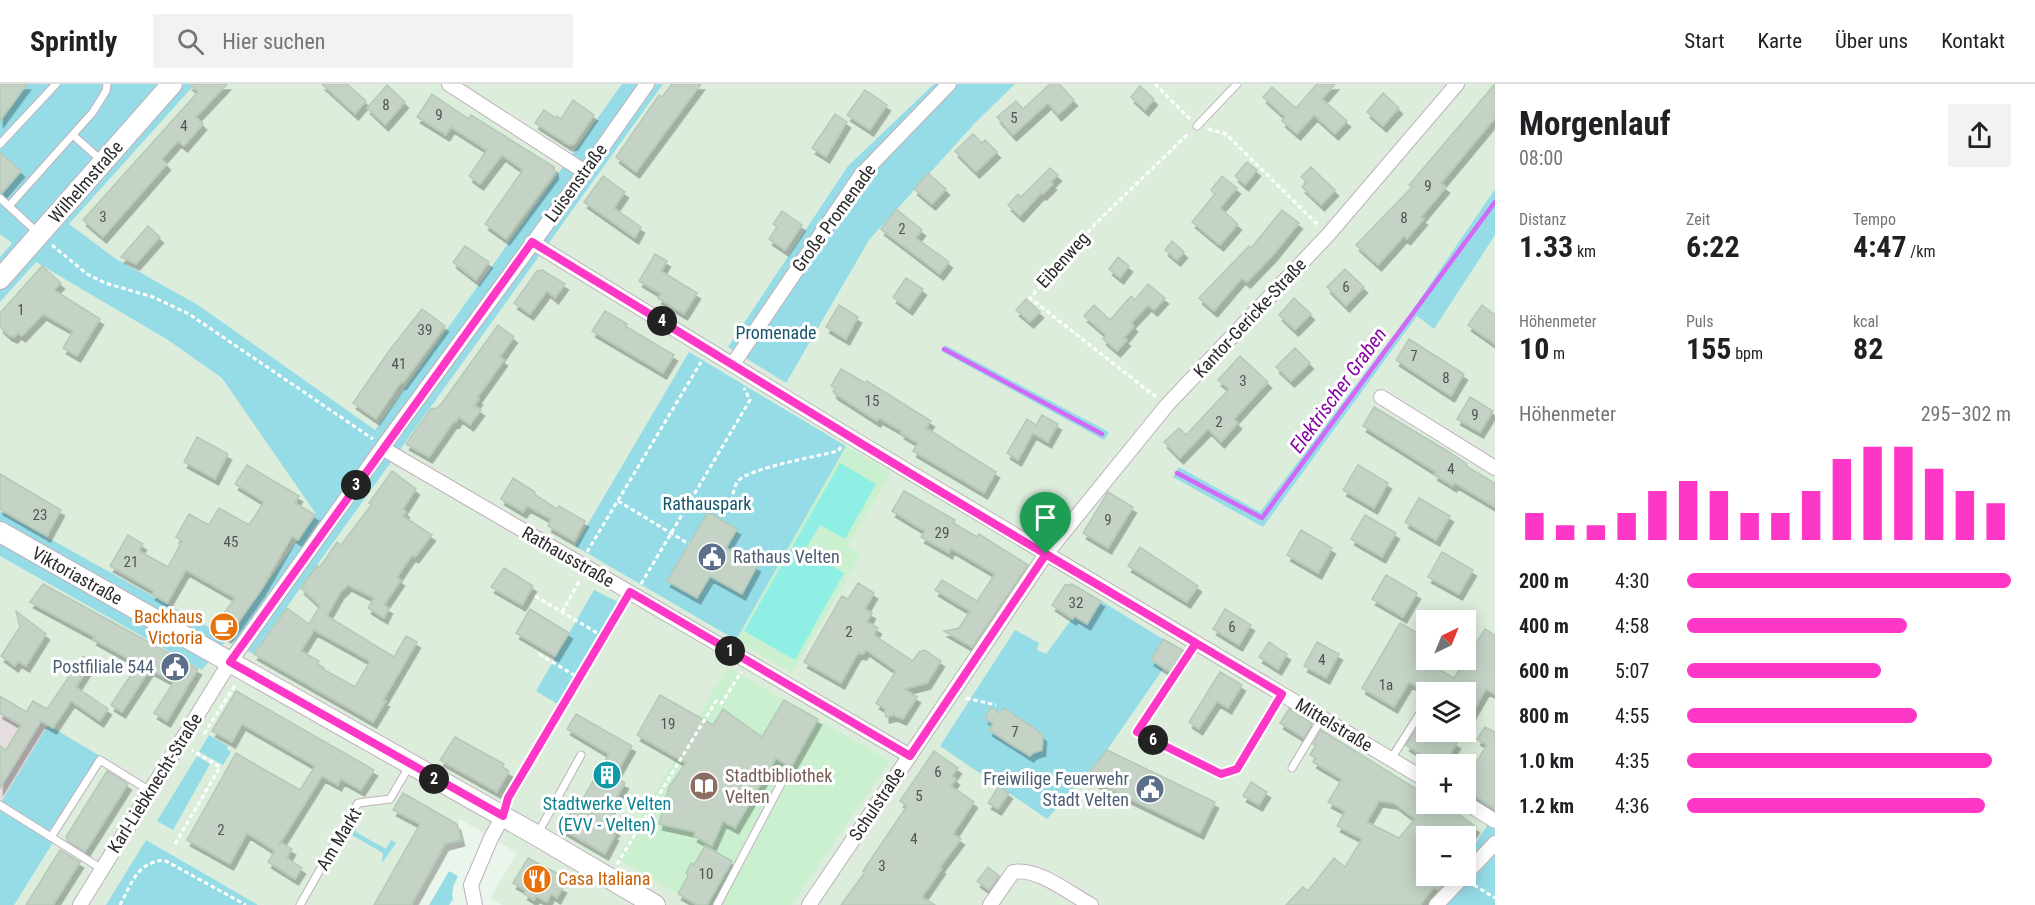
<!DOCTYPE html>
<html lang="de">
<head>
<meta charset="utf-8">
<style>
	:root { --surface:#fff; --page:#f2f2f2; --text:#202124; --muted:#757577; --line:#e0e0e0; --accent:#ff37c6 }
	body { margin:0; font-family:"Roboto Condensed",sans-serif; background:var(--page); color:var(--text); height:100vh; display:flex; flex-direction:column; font-size:22px; white-space:nowrap }
	* { box-sizing:border-box; margin:0 }
	p { font-size:20px; color:var(--muted) }
	.icon { flex:none; width:33px; height:33px; fill:none; stroke:currentColor; stroke-width:2; stroke-linecap:round; stroke-linejoin:round }
	.map { position:relative; flex:1; overflow:hidden }
	.panel { display:flex; flex-direction:column; background:var(--surface); width:540px }
	.panel>* { flex:none }
	.needle { width:39px; rotate:43deg }
	.controls { position:absolute; left:1416px; top:526px; display:grid; gap:12px }
	.controls a { display:grid; place-items:center; width:60px; height:60px; border-radius:0px; background:var(--surface); box-shadow:0 3px 15px #0003; font-size:30px }
	.pin { position:absolute; display:grid; place-items:center; width:51px; height:51px; color:#fff; margin:-62px -26px; border-radius:50% 50% 50% 0; rotate:-45deg; box-shadow:0 0 6px #0007 }
	.pin .icon { rotate:45deg }
	.km { position:absolute; width:30px; height:30px; margin:-15px; border-radius:50%; background:#222; color:#fff; font-size:16px; line-height:30px; text-align:center }
	.round { display:grid; place-items:center; flex:none; width:63px; height:63px; border-radius:0px; background:var(--page) }
	.summary { display:flex; align-items:center; justify-content:space-between; height:102px; padding:0 24px }
	h1 { font-size:33px; font-weight:700; line-height:45px }
	.metrics { display:grid; grid-template-columns:repeat(3,1fr); gap:9px; height:102px; padding:6px 24px }
	.metrics div { display:grid; align-content:center }
	.metrics b { font-size:30px; font-weight:700 }
	.metrics small { font-size:16px; font-weight:400 }
	.metrics p { font-size:16px }
	.chart { height:168px; padding:12px 24px }
	.chart p { display:flex; justify-content:space-between }
	.chart svg { width:100%; height:108px; margin-top:6px; stroke:var(--accent); stroke-width:6 }
	ul { padding:0 24px; list-style:none; font-size:20px }
	li { display:grid; grid-template-columns:96px 72px 1fr; align-items:center; height:45px }
	li i { height:15px; border-radius:8px; background:var(--accent) }
	header { display:flex; align-items:center; gap:36px; box-sizing:border-box; height:84px; padding:0 30px; background:var(--surface); border-bottom:2px solid var(--line) }
	header strong { font-size:28px }
	nav { display:flex; gap:33px; margin-inline-start:auto; font-size:21px }
	.search { width:420px; height:54px; background:var(--page); display:flex; align-items:center; gap:15px; box-sizing:border-box; padding:0 21px; border-radius:0px; color:var(--muted); font-size:22px }
	main { display:flex; flex:1; min-height:0 }
	.map>svg:first-child { display:block }
	.industrial { fill:#e5dddf }
	.education { fill:#caf0d0 }
	.green { fill:#95dce7; fill-rule:evenodd }
	.pitch { fill:#90efe5 }
	.plaza { fill:#eaf5eb }
	.lines { fill:none; stroke-linecap:round; stroke-linejoin:round }
	.stream { stroke:#d168f6; stroke-width:4.5 }
	.building { fill:#c4d3c6; stroke:#b5c9b7; stroke-width:1.5; fill-rule:evenodd; filter:url(#shadow) }
	.lane-casing { stroke:#bfb0bb; stroke-width:9 }
	.street-casing { stroke:#bfb0bb; stroke-width:16 }
	.secondary-casing { stroke:#bfb0bb; stroke-width:22 }
	.path { stroke:#fff; stroke-width:3; stroke-dasharray:4.5 3; stroke-linecap:butt }
	.lane { stroke:#fff; stroke-width:7 }
	.street { stroke:#fff; stroke-width:14 }
	.secondary { stroke:#fff; stroke-width:20 }
	.route-casing { stroke:#fff; stroke-width:12 }
	.route { stroke:#ff37c6; stroke-width:8 }
	.labels { text-anchor:middle; stroke-width:6; stroke-linejoin:round; paint-order:stroke }
	.number-label { font-size:15px; fill:#515552 }
	.street-label { font-size:18px; fill:#2b2b2b; stroke:#fff }
	.park-label { font-size:18px; fill:#16556c; stroke:#fff }
	.service-label { font-size:18px; fill:#4e5e75; stroke:#fff; text-anchor:end }
	.food-label { font-size:18px; fill:#c56008; stroke:#fff; text-anchor:end }
	.education-label { font-size:18px; fill:#785e54; stroke:#fff; text-anchor:start }
	.culture-label { font-size:18px; fill:#0d838f; stroke:#fff }
	.water-label { font-size:20px; font-style:italic; fill:#8705a4; stroke:#fff }
</style>
</head>
<body>
<header>
<strong>Sprintly</strong>
<div class="search"><svg class="icon" aria-label="search" viewBox="0 0 24 24"><circle cx="10" cy="10" r="6"/><path d="M15 15l6 6"/></svg>Hier suchen</div>
<nav><a>Start</a><a>Karte</a><a>Über uns</a><a>Kontakt</a></nav>
</header>
<main>
<div class="map">
<svg width="1495" height="821" viewBox="0 0 1495 821">
	<defs>
		<filter id="shadow"><feDropShadow dx="3.5" dy="6" stdDeviation="0" flood-color="#0004"/></filter>
	</defs>
	<rect width="100%" height="100%" fill="#dceddc"/>
	<path class="industrial" d="M0 612 48 641 0 720Z"/>
	<path class="education" d="M846 362 891 389 847 462 861 470 792 589 736 556Z
		M727 583 890 677 791 821H698L617 775Z"/>
	<path class="green" d="M0 0H195L69 140 116 175 198 221 375 346 622 0H663L253 570 228 554 202 586 0 472V427L228 554 316 430 222 294 168 256 36 178 0 218V173L12 159 0 150Z
		M934 0H1015L975 39 869 156 786 299 728 263 848 82Z
		M1495 105V151L1434 245 1417 232 1263 443 1173 393 1179 383 1260 428 1412 227Z
		M945 261 1109 348 1104 356 941 267Z
		M689 268 846 362 736 556 575 462Z
		M594 506 618 518 559 621 536 607Z
		M1101 517 1163 555 1151 576 1163 585 1107 666 1047 735 940 662 1015 546 1039 559 1037 566 1046 570 1074 532 1087 540ZM990 625 1043 652V665C1027 679 1003 656 990 646L993 640 986 635Z
		M48 641 105 675 14 821H0V720Z
		M209 651 228 662 227 665 231 668 223 681 199 668Z
		M197 672 210 680 173 746 157 737Z
		M1495 730V821H1428L1454 792H1466V774Z
		M354 735 357 738 356 748 386 765 391 756 396 759 382 779 383 769 350 750 347 760 342 758Z
		M146 756 258 821H106Z
		M449 787 458 792 453 802V816L449 821H429Z"/>
	<path class="pitch" d="M840 379 876 400 845 455 820 441 805 466 844 489 795 576 744 547Z"/>
	<path class="plaza" d="M460 735 517 769 490 814 502 821H449L453 816 452 809 458 792 449 787 429 821H411L445 761 461 756 457 741Z"/>
	<g class="lines">
		<path class="stream" d="M944 265 1102 350
			M1177 389 1262 434 1495 118"/>
	</g>
	<path class="building" d="M0 0H27L0 37Z
		M189 0H227L196 33 203 40 184 62 178 57 162 75 167 80 103 153 83 136 198 8Z
		M322 0H347L366 17 355 30Z
		M672 0H701L636 88 616 73 659 11 662 13Z
		M1050 0H1059L1074 16 1058 31 1048 19 1013 51 997 33 1016 17 1023 25Z
		M1317 0H1335L1322 15 1347 37 1335 50 1314 31 1297 50 1282 37 1285 33 1263 13 1272 3 1296 24Z
		M1495 0V34L1441 99 1446 103 1421 133 1424 135 1407 155 1404 152 1378 181 1356 161 1412 103 1409 101Z
		M387 1 405 18 385 41 367 24Z
		M1140 2 1154 15 1145 26 1131 13Z
		M865 6 887 21 870 46 847 31Z
		M1383 9 1399 24 1383 42 1367 28Z
		M432 10 469 35 471 31 554 83 555 89 506 155 485 140 523 86 502 71 480 100 469 92 487 66 451 43 446 51 417 33Z
		M573 16 594 31 574 60 569 61 535 39 544 26 556 34 557 32 561 35Z
		M835 30 847 38 826 73 812 64Z
		M973 50 982 59 985 56 997 68 976 88 955 67Z
		M0 68 21 87 2 109 0 108Z
		M1247 78 1257 86 1245 101 1235 92Z
		M1311 83 1335 106 1321 121 1302 103 1307 98 1301 93Z
		M1050 84 1058 91 1051 98 1053 100 1043 110 1041 109 1020 132 1008 121 1018 110 1021 113Z
		M928 89 946 105 932 120 914 105Z
		M603 92 625 108 614 124 641 143 635 154 584 118Z
		M1222 92 1237 104 1220 124 1238 140 1220 161 1192 138 1215 110 1211 106Z
		M896 125 922 146 916 154 949 178 940 190 881 145Z
		M1282 126 1299 139 1273 171 1247 198 1242 194 1214 227 1199 214 1249 162 1251 164Z
		M782 127 802 141 785 166 769 155 777 143 773 140Z
		M148 142 160 153 136 180 121 173Z
		M1172 157 1184 168 1177 176 1165 166Z
		M465 162 489 178 476 196 453 178Z
		M655 170 667 177 661 187 697 209 684 230 658 214 661 210 639 197Z
		M1118 173 1129 182 1120 194 1109 185Z
		M42 182 61 199 54 206 100 235 77 272 63 264 73 247 43 230 22 252 18 249 14 253 9 251 0 243V229Z
		M1345 185 1364 203 1346 222 1327 203Z
		M542 186 565 200 555 214 547 207 530 230 514 219 537 187Z
		M906 194 923 205 909 225 893 213Z
		M1148 200 1165 214 1154 226 1148 221 1131 239 1134 242 1124 254 1127 256 1117 267 1103 255 1106 251 1084 232 1094 221 1110 236 1131 212 1135 216Z
		M1294 214 1311 230 1295 246 1279 231Z
		M1026 215 1040 228 1030 238 1016 226Z
		M839 221 858 233 846 255 826 243Z
		M1482 221 1495 231V260L1468 241Z
		M422 225 445 242 403 299 401 298 376 335 353 319 389 267Z
		M605 227 627 240 625 242 674 271 663 289 592 247Z
		M498 241 514 253 500 273 504 276 477 314 479 315 474 321 481 326 470 341 459 333 456 338 454 337 429 373 406 360 431 325 437 324 442 319Z
		M1409 255 1464 290 1451 312 1396 276Z
		M1295 264 1310 279 1291 297 1276 283Z
		M1240 272 1268 298 1234 335 1238 339 1221 358 1208 345 1180 374 1164 358 1179 344 1186 351 1229 305 1218 296Z
		M841 285 865 299 867 297 931 337 926 344 996 388 984 409 913 367 918 359 901 349 902 347 879 334 877 337 835 310 833 307 835 304 831 302Z
		M1470 313 1493 327 1480 348 1457 335Z
		M1374 323 1449 368 1467 380 1466 382 1495 399V423L1455 399 1453 402 1434 390 1436 388 1363 342Z
		M1042 331 1058 340 1048 358 1033 349 1018 376 1007 369 1027 335 1036 341Z
		M197 353 228 370 215 395 184 378Z
		M247 381 299 412 295 419 315 431 298 456 292 452 261 506 228 553 213 544 235 514 186 486 167 519 152 510 154 507 110 482 128 451 143 460 139 467 168 483 182 457 176 453 189 430 209 441 219 424 249 441 264 418 235 400Z
		M1358 381 1388 399 1374 424 1343 406Z
		M392 387 416 405 403 425 406 428 403 432 432 451 415 473 412 471 397 493 401 496 384 521 389 524 384 534 368 524 374 514 348 501 340 509 327 532 394 573 406 552 417 558 383 616 386 617 373 638 254 570 287 524 309 540 320 522 301 504 317 482 320 483 337 458 341 461 372 420 369 419ZM314 546 370 577 355 603 323 585 324 584 317 580 319 577 301 567Z
		M0 390 61 426 47 452 0 425Z
		M513 394 535 408 534 410 557 425 559 422 585 437 574 457 548 442 551 435 527 422 523 428 501 415Z
		M904 407 955 436 953 439 977 453 979 450 1028 481 972 563 944 547 959 544 970 527 935 506 942 496 977 517 995 490 951 464 949 469 921 453 925 447 892 427Z
		M1108 408 1133 423 1108 464 1083 449Z
		M1419 414 1450 432 1436 456 1405 438Z
		M708 428 737 445 726 464 757 482 742 510 710 492 697 514 667 497Z
		M1365 431 1396 449 1382 473 1351 455Z
		M1301 446 1332 464 1318 489 1287 471Z
		M1140 463 1198 502 1187 518 1128 482Z
		M1442 468 1473 486 1459 510 1428 493Z
		M504 484 533 502 522 521 491 503Z
		M1386 491 1417 509 1403 533 1372 515Z
		M858 499 874 509 865 525 872 529 867 538 878 544 874 551 913 577 919 568 925 566 941 577 927 599 904 605 917 613 903 635 894 631 886 633 885 625 876 619 896 587 866 566 863 570 858 569 841 599 804 578 842 512 848 515Z
		M43 500 198 585 167 637 154 629 174 598 150 585 122 628 111 621 138 580 93 555 95 553 30 518Z
		M1072 500 1101 517 1087 540 1074 532 1073 535 1052 521 1065 501Z
		M530 525 569 549 555 572 516 549Z
		M1225 525 1251 541 1239 561 1213 545Z
		M16 527 46 550 26 582 18 577 15 582 1 572 20 543Z
		M1400 539 1426 554V567L1422 576 1454 594 1485 545 1495 551V610L1486 605 1466 640V609H1429L1409 598 1394 623 1362 604Z
		M1163 555 1184 567 1170 588 1151 576Z
		M1269 558 1287 570 1278 585 1259 573Z
		M1317 558 1339 570 1326 594 1304 582Z
		M83 572 92 578 76 603 108 625 100 637 71 617 53 644 41 637 0 704V662L6 666 21 641 0 629V612L26 628 33 617 47 625Z
		M1220 588 1242 601 1228 624 1217 617 1199 645 1189 638Z
		M236 607 374 686 361 706 341 695 338 701 322 692 279 761 280 758 292 765 287 774 302 784 295 795 268 778 275 767 247 749 230 780 187 756 236 669 300 706 315 682 242 640 232 658 212 647Z
		M660 611 713 641 723 625 762 653 784 616 818 635 791 683 776 674 735 744 723 737 712 762 694 752 696 748 659 740 669 703 686 679 637 651Z
		M991 623 1000 629 1004 624 1037 646 1043 652 1042 666 1033 669 1030 672 989 646 993 640 985 634Z
		M1289 625 1312 639 1304 654 1280 639Z
		M576 630 632 662 614 693 625 699 609 726 615 730 607 740 616 746 613 750 615 751 605 770 562 745 573 725 576 727 582 716 609 670 567 645Z
		M1424 634H1426V648H1439L1457 659 1443 681H1437L1406 661Z
		M1485 643 1495 648V725L1466 706V694L1487 661 1477 655Z
		M1321 646 1426 711V720H1440L1455 729 1456 728 1476 743 1469 753H1426V792H1449L1438 806 1434 803 1420 821H1286L1303 803 1308 807 1334 774 1345 783 1362 755 1337 742 1345 727 1328 718 1342 695 1313 678 1316 674 1310 671 1316 661 1313 660ZM1379 717 1394 719 1415 735 1399 754 1367 738Z
		M455 653 504 680 502 683 509 687 497 708 440 676Z
		M1107 666 1215 718 1200 749 1085 693Z
		M934 667 958 684 952 692 956 695 951 702 974 718 953 750 961 755 940 783 942 784 922 813 935 821H841L865 788 863 787 907 722 900 717Z
		M107 687 128 700 85 768 66 756 68 754 66 753Z
		M1251 698 1267 708 1259 721 1243 712Z
		M999 702 1009 709 998 725 988 719Z
		M403 709 457 740 461 756 445 760 411 821H374L420 740 393 726Z
		M705 762 732 777 707 821H698L678 810 688 792 686 789 691 779 694 781Z
		M60 766 80 778 53 821H26Z
		M528 774 562 792 557 800 563 803 557 814 551 810 547 818 536 812 534 816 524 810 526 806 513 799Z
		M988 783 999 792 989 806 977 797Z"/>
	<g class="lines">
		<g class="lane-casing">
			<path id="lane" d="M1197 42 1237 0
				M73 51 102 77
				M0 60 56 0
				M0 114 38 149
				M9 122 93 28 106 7 107 0
				M1196 559 1137 648 1221 690 1237 685 1282 610
				M1456 648 1460 650
				M1391 675 1422 626 1426 629
				M1292 684 1322 634
				M0 721 102 785
				M538 749 581 671
				M51 753 100 676 150 707
				M300 821 358 719 390 715 410 681
				M717 821 784 694"/>
		</g>
		<g class="street-casing">
			<path id="street" d="M449 0 585 88
				M532 158 849 352 1426 696
				M733 280 861 91 949 0
				M1381 313 1495 384
				M382 364 910 672
				M1466 719 1495 737
				M1466 790 1495 759
				M80 821 230 578 382 364 585 88 647 0
				M475 821 471 801 491 754 503 732
				M809 821 1046 470 1167 321 1328 151 1457 0
				M990 821 1013 788C1037 783 1069 809 1091 821
				M1436 821 1464 792"/>
		</g>
		<g class="secondary-casing">
			<path id="secondary" d="M0 195 172 0
				M0 448 536 751 655 821"/>
		</g>
		<path class="path" d="M1155 0 1190 35
			M1208 45 1226 50 1319 142
			M52 161 87 190 105 199 153 213 189 230 373 355
			M1156 313 1030 214 1096 139 1189 49
			M618 417 689 460
			M715 426 731 424C732 416 733 404 738 397 749 384 819 372 838 367L841 363
			M587 468 701 278
			M641 500 750 316 744 304
			M535 512 604 553
			M562 528 580 496
			M539 570 579 594
			M966 614 996 621
			M204 650 236 600
			M508 717 623 520
			M175 760 220 683 192 666
			M617 780 716 617 722 619 741 588
			M1474 801 1495 814
			M120 821C132 799 136 779 164 776L246 821"/>
		<use href="#lane" class="lane"/>
		<use href="#street" class="street"/>
		<use href="#secondary" class="secondary"/>
	</g>
	<g class="lines">
		<g class="route-casing">
			<path id="route" d="M1046 470 910 672 630 508 508 714 503 732 230 578 532 158C638 222 743 288 849 352 992 440 1138 524 1282 610L1237 685 1221 690 1137 648 1196 559 1046 470"/>
		</g>
		<use href="#route" class="route"/>
	</g>
	<defs>
		<g id="civic-disc" transform="scale(1.5)"><circle r="9.5" fill="#5c6f8a" stroke="#fff"/><path d="M-.6-6.5H3V-4.5H.6V-3L4-1V1h2V6H-6V1h2V-1L-.6-3ZM-1.2 2.5V6h2.4V2.5Z" fill="#fff"/></g>
		<g id="cafe-disc" transform="scale(1.5)"><circle r="9.5" fill="#e8710a" stroke="#fff"/><path d="M-5.5-4.5H6V0H3Q3 3.5 0 3.5H-2.5Q-5.5 3.5-5.5 0ZM3-3.2v2h1.7v-2ZM-6 4.5H4V6H-6Z" fill="#fff"/></g>
		<g id="building-disc" transform="scale(1.5)"><circle r="9.5" fill="#0f9aa8" stroke="#fff"/><path d="M-4-6H4V6H1V3H-1V6H-4ZM-2.5-4.3h1.7v1.8h-1.7ZM.8-4.3h1.7v1.8H.8ZM-2.5-1h1.7V.8h-1.7ZM.8-1h1.7V.8H.8Z" fill="#fff"/></g>
		<g id="library-disc" transform="scale(1.5)"><circle r="9.5" fill="#8d6e63" stroke="#fff"/><path d="M-6-4Q-3-5.5-.7-3.5V5Q-3 3-6 4ZM6-4Q3-5.5 .7-3.5V5Q3 3 6 4Z" fill="#fff"/></g>
		<g id="restaurant-disc" transform="scale(1.5)"><circle r="9.5" fill="#e8710a" stroke="#fff"/><path d="M-5-6h1v4h1v-4h1v4h1v-4h1v5L-1.5 .5V6h-2V.5L-5-1ZM5-6V6H3V1.5H1.5Q1.5-4 5-6Z" fill="#fff"/></g>
	</defs>
	<g fill-rule="evenodd">
		<use href="#civic-disc" x="712" y="473"/>
		<use href="#cafe-disc" x="224" y="543"/>
		<use href="#civic-disc" x="175" y="583"/>
		<use href="#building-disc" x="607" y="691"/>
		<use href="#library-disc" x="704" y="702"/>
		<use href="#civic-disc" x="1150" y="705"/>
		<use href="#restaurant-disc" x="537" y="795"/>
	</g>
	<g class="labels">
		<g class="number-label">
			<text x="386" y="26">8</text>
			<text x="439" y="36">9</text>
			<text x="1014" y="39">5</text>
			<text x="184" y="47">4</text>
			<text x="1428" y="107">9</text>
			<text x="103" y="138">3</text>
			<text x="1404" y="139">8</text>
			<text x="902" y="150">2</text>
			<text x="1346" y="208">6</text>
			<text x="21" y="231">1</text>
			<text x="425" y="251">39</text>
			<text x="1414" y="277">7</text>
			<text x="399" y="285">41</text>
			<text x="1446" y="299">8</text>
			<text x="1243" y="302">3</text>
			<text x="872" y="322">15</text>
			<text x="1475" y="336">9</text>
			<text x="1219" y="343">2</text>
			<text x="1451" y="390">4</text>
			<text x="40" y="436">23</text>
			<text x="1108" y="441">9</text>
			<text x="942" y="454">29</text>
			<text x="231" y="463">45</text>
			<text x="131" y="483">21</text>
			<text x="1076" y="524">32</text>
			<text x="1232" y="548">6</text>
			<text x="849" y="553">2</text>
			<text x="1322" y="581">4</text>
			<text x="1386" y="606">1a</text>
			<text x="668" y="645">19</text>
			<text x="1015" y="653">7</text>
			<text x="938" y="693">6</text>
			<text x="919" y="717">5</text>
			<text x="221" y="751">2</text>
			<text x="914" y="760">4</text>
			<text x="882" y="787">3</text>
			<text x="706" y="795">10</text>
		</g>
		<g class="street-label">
			<text transform="translate(86 98) rotate(-49)" y="6">Wilhelmstraße</text>
			<text transform="translate(576 99) rotate(-54)" y="6">Luisenstraße</text>
			<text transform="translate(834 134) rotate(-54)" y="6">Große Promenade</text>
			<text transform="translate(1063 176) rotate(-48)" y="6">Eibenweg</text>
			<text transform="translate(1250 234) rotate(-47)" y="6">Kantor-Gericke-Straße</text>
			<text transform="translate(568 473) rotate(30)" y="6">Rathausstraße</text>
			<text transform="translate(77 492) rotate(29)" y="6">Viktoriastraße</text>
			<text transform="translate(1334 641) rotate(31)" y="6">Mittelstraße</text>
			<text transform="translate(155 699) rotate(-58)" y="6">Karl-Liebknecht-Straße</text>
			<text transform="translate(877 720) rotate(-56)" y="6">Schulstraße</text>
			<text transform="translate(339 755) rotate(-59)" y="6">Am Markt</text>
		</g>
		<g class="park-label">
			<text x="776" y="255">Promenade</text>
			<text x="707" y="426">Rathauspark</text>
		</g>
		<g class="service-label">
			<text x="733" y="479" text-anchor="start">Rathaus Velten</text>
			<text x="154" y="589">Postfiliale 544</text>
			<text x="1129" y="701">Freiwilige Feuerwehr<tspan x="1129" dy="21">Stadt Velten</tspan></text>
		</g>
		<g class="food-label">
			<text x="203" y="539">Backhaus<tspan x="203" dy="21">Victoria</tspan></text>
			<text x="558" y="801" text-anchor="start">Casa Italiana</text>
		</g>
		<g class="education-label">
			<text x="725" y="698">Stadtbibliothek<tspan x="725" dy="21">Velten</tspan></text>
		</g>
		<g class="culture-label">
			<text x="607" y="726">Stadtwerke Velten<tspan x="607" dy="21">(EVV - Velten)</tspan></text>
		</g>
		<g class="water-label">
			<text transform="translate(1338 306) rotate(-54)" y="7">Elektrischer Graben</text>
		</g>
	</g>
</svg>
<div class="controls">
<a><svg class="needle" viewBox="-14 -14 28 28"><path d="M0-13l5 13h-10z" fill="#e53935"/><path d="M0 13l5-13h-10z" fill="#757577"/></svg></a>
<a><svg class="icon" aria-label="layers" viewBox="0 0 24 24"><path d="M12 4l9 5-9 5-9-5zM3 14l9 5 9-5"/></svg></a>
<a>+</a>
<a>−</a>
</div>
<div class="pin" style="left:1046px;top:470px;background:#1e9e55"><svg class="icon" aria-label="arrive" viewBox="0 0 24 24"><path d="M6 21V4h12l-3 4 3 4H6"/></svg></div>
<b class="km" style="left:730px;top:567px">1</b>
<b class="km" style="left:434px;top:695px">2</b>
<b class="km" style="left:356px;top:401px">3</b>
<b class="km" style="left:662px;top:237px">4</b>
<b class="km" style="left:1153px;top:656px">6</b>
</div>
<section class="panel">
<div class="summary"><div><h1>Morgenlauf</h1><p>08:00</p></div><a class="round"><svg class="icon" aria-label="share" viewBox="0 0 24 24"><path d="M12 15V3M7 8l5-5 5 5M5 13v7h14v-7"/></svg></a></div>
<div class="metrics">
<div><p>Distanz</p><b>1.33<small> km</small></b></div>
<div><p>Zeit</p><b>6:22</b></div>
<div><p>Tempo</p><b>4:47<small> /km</small></b></div>
</div>
<div class="metrics">
<div><p>Höhenmeter</p><b>10<small> m</small></b></div>
<div><p>Puls</p><b>155<small> bpm</small></b></div>
<div><p>kcal</p><b>82</b></div>
</div>
<div class="chart"><p><span>Höhenmeter</span>295–302 m</p>
<svg viewBox="0 0 160 44" preserveAspectRatio="none"><path d="M5 44V33M15 44V38M25 44V38M35 44V33M45 44V24M55 44V20M65 44V24M75 44V33M85 44V33M95 44V24M105 44V11M115 44V6M125 44V6M135 44V15M145 44V24M155 44V29"/></svg>
</div>
<ul>
<li><b>200 m</b>4:30<i style="width:100%"></i></li>
<li><b>400 m</b>4:58<i style="width:68%"></i></li>
<li><b>600 m</b>5:07<i style="width:60%"></i></li>
<li><b>800 m</b>4:55<i style="width:71%"></i></li>
<li><b>1.0 km</b>4:35<i style="width:94%"></i></li>
<li><b>1.2 km</b>4:36<i style="width:92%"></i></li>
</ul>
</section>
</main>
</body>
</html>
